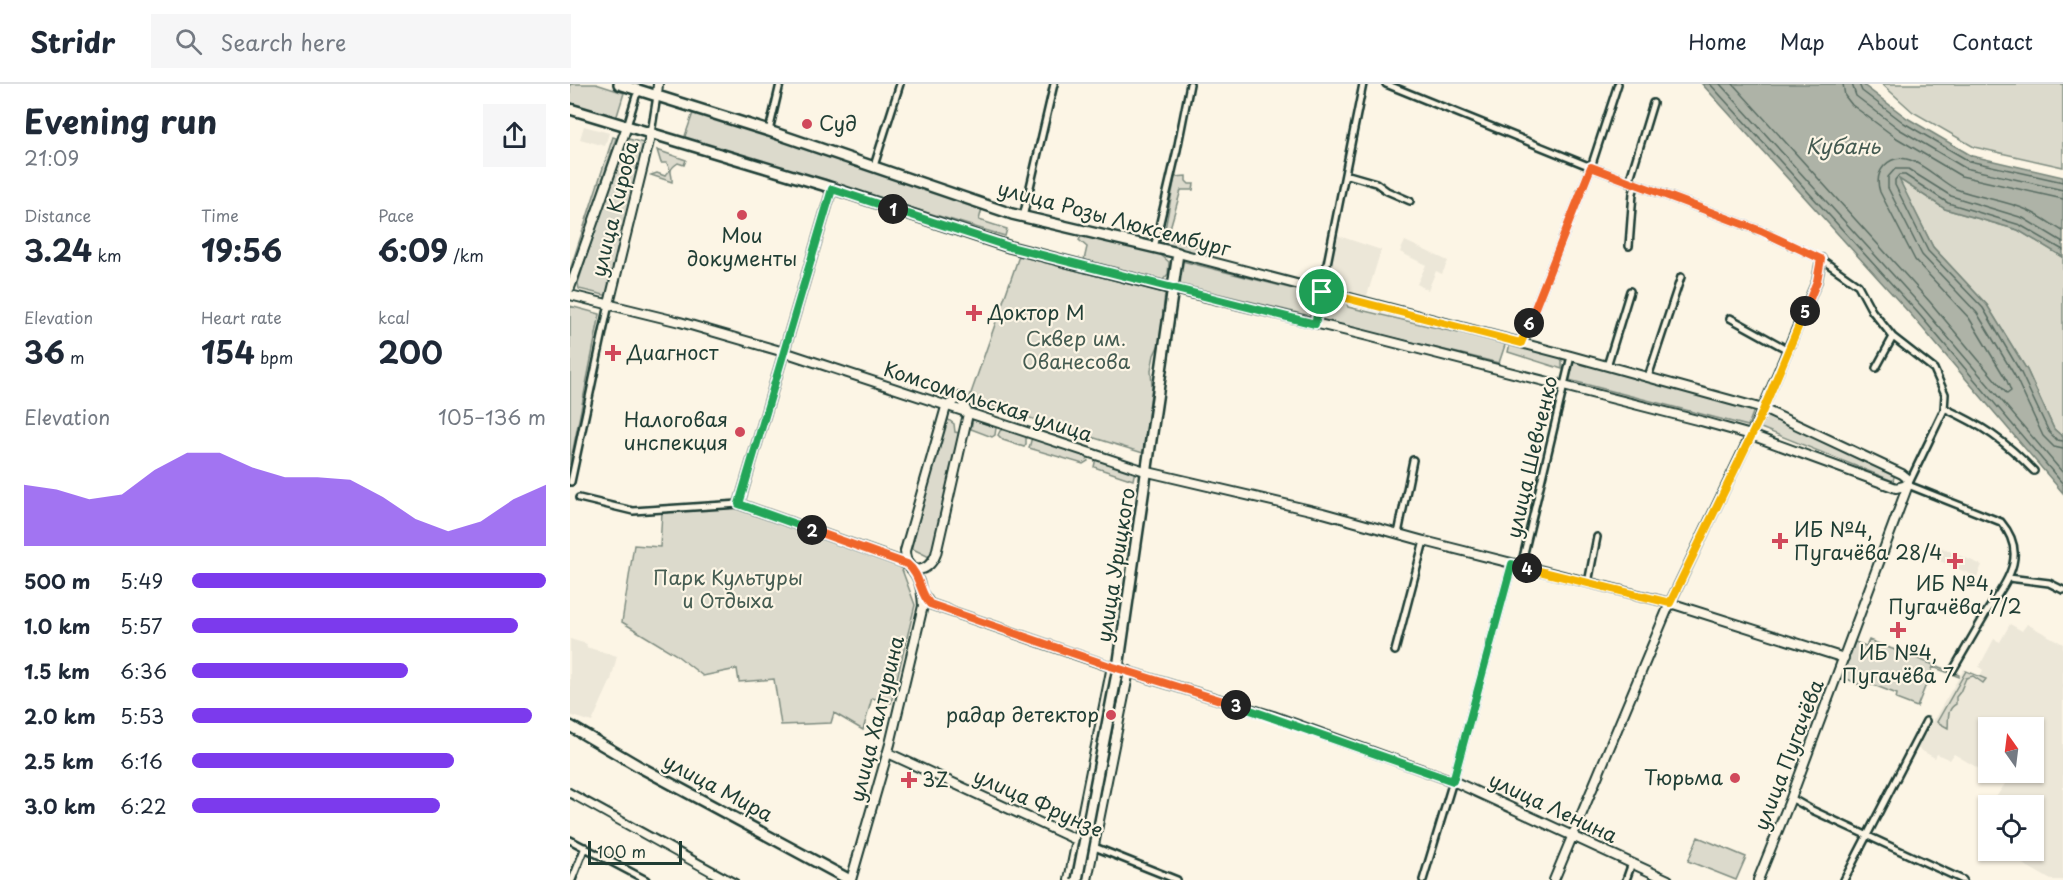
<!DOCTYPE html>
<html lang="en">
<head>
<meta charset="utf-8">
<style>
	:root { --surface:#fff; --page:#f6f6f7; --text:#1f2937; --muted:#747a83; --line:#e0e1e3; --accent:#7c3aed }
	body { margin:0; font-family:"Playpen Sans",sans-serif; background:var(--page); color:var(--text); height:100vh; display:flex; flex-direction:column; font-size:22px; white-space:nowrap }
	* { box-sizing:border-box; margin:0 }
	p { font-size:20px; color:var(--muted) }
	.icon { flex:none; width:33px; height:33px; fill:none; stroke:currentColor; stroke-width:2; stroke-linecap:round; stroke-linejoin:round }
	.map { position:relative; flex:1; overflow:hidden }
	.side { display:flex; flex-direction:column; background:var(--surface); width:570px }
	.side>* { flex:none }
	.needle { width:39px; rotate:346deg }
	.tools { position:absolute; left:1408px; top:633px; display:grid; gap:12px }
	.tools a { display:grid; place-items:center; width:66px; height:66px; border-radius:0px; background:var(--surface); box-shadow:0 2px 4px #0004; font-size:30px }
	.scale { position:absolute; left:18px; bottom:15px; width:94px; box-sizing:border-box; padding-left:6px; border:3px solid #1f3d34; border-top:0; font-size:16px; line-height:21px; white-space:nowrap; color:#1f3d34; -webkit-text-stroke:4px #fcf5e5; paint-order:stroke }
	.pin { position:absolute; display:grid; place-items:center; width:51px; height:51px; color:#fff; margin:-26px; border:3px solid #fff; border-radius:50%; box-shadow:0 2px 6px #0007 }
	.km { position:absolute; width:30px; height:30px; margin:-15px; border-radius:50%; background:#222; color:#fff; font-size:16px; line-height:30px; text-align:center }
	.round { display:grid; place-items:center; flex:none; width:63px; height:63px; border-radius:0px; background:var(--page) }
	.summary { display:flex; align-items:center; justify-content:space-between; height:102px; padding:0 24px }
	h1 { font-size:33px; font-weight:700; line-height:45px }
	.stats { display:grid; grid-template-columns:repeat(3,1fr); gap:9px; height:102px; padding:6px 24px }
	.stats div { display:grid; align-content:center }
	.stats b { font-size:30px; font-weight:700 }
	.stats small { font-size:16px; font-weight:400 }
	.stats p { font-size:16px }
	.chart { height:168px; padding:12px 24px }
	.chart p { display:flex; justify-content:space-between }
	.chart svg { width:100%; height:108px; margin-top:6px; fill:var(--accent); opacity:.7 }
	ul { padding:0 24px; list-style:none; font-size:20px }
	li { display:grid; grid-template-columns:96px 72px 1fr; align-items:center; height:45px }
	li i { height:15px; border-radius:8px; background:var(--accent) }
	header { display:flex; align-items:center; gap:36px; box-sizing:border-box; height:84px; padding:0 30px; background:var(--surface); border-bottom:2px solid var(--line) }
	header strong { font-size:28px }
	nav { display:flex; gap:33px; margin-inline-start:auto; font-size:21px }
	.search { width:420px; height:54px; background:var(--page); display:flex; align-items:center; gap:15px; box-sizing:border-box; padding:0 21px; border-radius:0px; color:var(--muted); font-size:22px }
	main { display:flex; flex:1; min-height:0 }
	.map>svg:first-child { display:block }
	.built { fill:#ece7d8; fill-rule:evenodd }
	.green { fill:#dcdacc; stroke:#7e8c80; stroke-width:1.5 }
	.water { fill:#aeb3a7; stroke:#758479; stroke-width:1.5 }
	.lines { fill:none; stroke-linecap:round; stroke-linejoin:round }
	.shore { stroke:#586c62; stroke-width:1.5 }
	.street-casing { stroke:#1f3d34; stroke-width:10 }
	.secondary-casing { stroke:#1f3d34; stroke-width:12 }
	.primary-casing { stroke:#1f3d34; stroke-width:14 }
	.street { stroke:#fcf5e5; stroke-width:5 }
	.secondary { stroke:#fcf5e5; stroke-width:8 }
	.primary { stroke:#fcf5e5; stroke-width:9 }
	.rail { stroke:#1f3d34; stroke-width:2 }
	.primary-bridge-casing { stroke:#1f3d34; stroke-width:14; stroke-linecap:butt }
	.primary-bridge { stroke:#fcf5e5; stroke-width:9 }
	.split-1-casing { stroke:#fff; stroke-width:12 }
	.split-2-casing { stroke:#fff; stroke-width:12 }
	.split-3-casing { stroke:#fff; stroke-width:12 }
	.split-4-casing { stroke:#fff; stroke-width:12 }
	.split-5-casing { stroke:#fff; stroke-width:12 }
	.split-6-casing { stroke:#fff; stroke-width:12 }
	.split-7-casing { stroke:#fff; stroke-width:12 }
	.split-1 { stroke:#22a559; stroke-width:8 }
	.split-2 { stroke:#22a559; stroke-width:8 }
	.split-3 { stroke:#f0652b; stroke-width:8 }
	.split-4 { stroke:#22a559; stroke-width:8 }
	.split-5 { stroke:#f5b400; stroke-width:8 }
	.split-6 { stroke:#f0652b; stroke-width:8 }
	.split-7 { stroke:#f5b400; stroke-width:8 }
	.poi-dot { fill:#d1495b; stroke:#fcf5e5; stroke-width:2 }
	.labels { text-anchor:middle; stroke-width:4.5; stroke-linejoin:round; paint-order:stroke }
	.poi-label { font-size:20px; fill:#1f3d34; stroke:#fcf5e5; text-anchor:start }
	.street-label { font-size:20px; fill:#1f3d34; stroke:#fcf5e5 }
	.park-label { font-size:20px; fill:#455c52; stroke:#fcf5e5 }
	.water-label { font-size:21px; font-style:italic; fill:#435a51; stroke:#fcf5e5 }
</style>
</head>
<body>
<header>
<strong>Stridr</strong>
<div class="search"><svg class="icon" aria-label="search" viewBox="0 0 24 24"><circle cx="10" cy="10" r="6"/><path d="M15 15l6 6"/></svg>Search here</div>
<nav><a>Home</a><a>Map</a><a>About</a><a>Contact</a></nav>
</header>
<main>
<section class="side">
<div class="summary"><div><h1>Evening run</h1><p>21:09</p></div><a class="round"><svg class="icon" aria-label="share" viewBox="0 0 24 24"><path d="M12 15V3M7 8l5-5 5 5M5 13v7h14v-7"/></svg></a></div>
<div class="stats">
<div><p>Distance</p><b>3.24<small> km</small></b></div>
<div><p>Time</p><b>19:56</b></div>
<div><p>Pace</p><b>6:09<small> /km</small></b></div>
</div>
<div class="stats">
<div><p>Elevation</p><b>36<small> m</small></b></div>
<div><p>Heart rate</p><b>154<small> bpm</small></b></div>
<div><p>kcal</p><b>200</b></div>
</div>
<div class="chart"><p><span>Elevation</span>105–136 m</p>
<svg viewBox="0 0 160 44" preserveAspectRatio="none"><path d="M0 44V19L10 21L20 25L30 23L40 13L50 6L60 6L70 12L80 16L90 16L100 17L110 24L120 33L130 38L140 34L150 25L160 19V44z"/></svg>
</div>
<ul>
<li><b>500 m</b>5:49<i style="width:100%"></i></li>
<li><b>1.0 km</b>5:57<i style="width:92%"></i></li>
<li><b>1.5 km</b>6:36<i style="width:61%"></i></li>
<li><b>2.0 km</b>5:53<i style="width:96%"></i></li>
<li><b>2.5 km</b>6:16<i style="width:74%"></i></li>
<li><b>3.0 km</b>6:22<i style="width:70%"></i></li>
</ul>
</section>
<div class="map">
<svg width="1493" height="796" viewBox="0 0 1493 796">
	<rect width="100%" height="100%" fill="#fcf5e5"/>
	<filter id="ink" filterUnits="userSpaceOnUse"><feTurbulence type="fractalNoise" baseFrequency=".0167" numOctaves="2"/><feDisplacementMap in="SourceGraphic" scale="12" xChannelSelector="R" yChannelSelector="G"/><feConvolveMatrix kernelMatrix="1 2 1 2 8 2 1 2 1" color-interpolation-filters="sRGB"/></filter>
	<g filter="url(#ink)">
		<path class="built" d="M14 42 39 49 35 62 10 55Z
			M763 150 811 166 796 215 753 204Z
			M835 157 878 177 872 190 866 187 858 206 847 200 856 181 830 168Z
			M1363 460 1412 481 1407 493 1358 472Z
			M1440 540 1452 547 1457 540 1493 560V796H1481L1431 767 1464 766V722L1427 721 1422 719 1435 700 1384 670 1380 676 1367 670 1365 674 1347 664 1394 585 1410 592 1413 586 1409 583 1424 555 1430 558ZM1419 644H1464V688H1419Z
			M0 555 17 560 16 563 47 572 41 596 22 638 0 631Z"/>
		<path class="green" d="M0 0H26L54 9 46 35 0 21Z
			M1312 0H1493V83L1404 63 1343 28Z
			M124 26 413 121 409 136 437 145 435 152 114 55Z
			M43 53 46 54 0 196V186Z
			M55 54 77 60 37 211H34L9 205 8 199Z
			M87 66 116 76 114 81 108 79C96 87 103 88 102 98L81 91 87 89 95 92 100 86 97 79H91Z
			M616 92V97L619 100H624L623 106H611L598 151 594 150 605 93Z
			M1328 94 1375 125 1448 146 1493 173V353L1484 345 1457 286 1417 221 1363 163Z
			M512 151 590 170 599 178 598 190 593 196H588L514 176 517 163 509 156Z
			M594 154 643 167 641 174 593 160Z
			M449 172 595 209 590 258 584 271 581 286 582 302 573 369 399 315Z
			M612 177 747 211 740 232 609 200Z
			M756 213 776 218 778 223 888 249 892 246 936 258 929 279 750 236Z
			M0 222 30 230 0 381Z
			M940 259 990 272 992 277V285L938 268Z
			M1003 276 1184 326 1178 342 999 296Z
			M1195 331 1325 389 1323 397 1191 344Z
			M376 334 384 340 385 348 390 349 361 474 339 463Z
			M403 334 424 341 426 344 425 351 422 353 401 345Z
			M434 344 456 352V360L454 363 433 356 428 351 430 347Z
			M462 353 515 370 518 377 513 380 459 364Z
			M526 374 565 386 563 396 524 383Z
			M152 422 170 424 303 470 311 476 325 478 331 483 345 521 321 619 302 614 293 646 264 629 261 639 211 641 204 595 169 598 167 585 133 592 105 570 52 538 64 461 90 463 92 428 99 426Z
			M1299 556 1382 588 1389 591V593L1363 583 1347 623 1326 615 1327 610 1293 597 1290 601 1275 594 1273 590 1285 558 1296 562Z
			M1396 587 1416 595 1413 599 1403 592 1396 594 1390 608 1386 613V620C1376 626 1379 635 1378 644L1367 638Z
			M1128 753 1176 773 1166 796 1118 777Z"/>
		<path class="water" d="M1132 0H1292L1337 34 1402 72 1493 93V173L1448 146 1375 125 1329 95 1363 163 1417 221 1457 286 1484 345 1493 353V409L1343 233Z"/>
		<g class="lines">
			<path class="shore" d="M1140 0 1348 229 1493 400
				M1150 0 1353 224 1493 389
				M1163 0 1360 218 1437 310 1441 307 1437 297 1399 234 1345 176 1310 108C1307 99 1307 90 1314 82 1336 58 1366 96 1386 105 1409 114 1435 116 1457 126 1470 132 1481 140 1493 147
				M1273 0 1275 12 1282 21 1325 53 1391 92 1493 115
				M1282 0 1286 12 1329 45 1395 84 1493 106
				M1289 0 1292 7 1334 39 1399 77 1493 98
				M1493 158 1453 134 1381 112 1338 85H1325L1318 93V104L1352 171 1407 229 1445 292 1473 352 1484 363 1493 365
				M1493 166 1450 141 1378 119 1335 91H1329L1325 96V101L1358 167 1413 224 1451 289 1479 348 1487 356 1493 357"/>
			<g class="street-casing">
				<path id="street" d="M816 0 1021 83 1191 147 1251 175 1288 201 1302 227 1323 253 1364 285 1375 310 1374 326 1338 401 1431 438C1460 472 1435 499 1416 529 1405 548 1394 567 1383 586
					M57 42 66 12 71 6
					M199 47 210 0
					M81 49 87 12
					M304 82 330 0
					M775 90 806 99 817 107 840 117
					M1059 98 1083 19
					M453 133 484 0
					M1059 162 1063 109 1066 100
					M584 164 607 66 620 0
					M1160 234 1218 266
					M745 240 793 0
					M951 259 1021 83 1048 0
					M1037 282 1060 207
					M1306 284 1323 253
					M1078 293 1111 193
					M1374 324C1413 342 1434 356 1464 387
					M1 398 39 220
					M9 414 63 427 169 420
					M828 450 843 376
					M951 482 1001 272
					M1439 494 1479 499 1493 506
					M1018 499 1027 453
					M825 567 854 457
					M1221 714 1242 726 1393 796
					M0 756 76 796
					M522 762 607 796
					M2 796 15 763
					M853 796 883 697 942 480
					M1056 796 1062 779
					M1274 796 1356 637"/>
			</g>
			<g class="secondary-casing">
				<path id="secondary" d="M87 11 88 0
					M262 105 169 420 332 478C349 487 352 504 353 522L320 660 281 796
					M608 169 1001 272 1193 325 1332 390 1337 394 1338 401
					M0 204 57 42
					M603 205 794 251 1131 337 1181 351 1326 404 1338 401
					M0 211 110 238 214 268 578 388 753 429 854 457 1100 519 1274 574
					M39 220 81 49
					M390 313 398 330 366 470C358 491 336 491 335 467L376 323Z
					M353 510 360 520 536 581 703 632 883 697 1098 796
					M318 669 507 756
					M499 796 542 582
					M517 796 559 587
					M984 796 1100 519 1187 338 1247 197 1251 175
					M1188 796 1221 714 1338 401"/>
			</g>
			<g class="primary-casing">
				<path id="primary" d="M49 0 199 47 442 130 608 169 548 584
					M0 25 253 101 440 163 603 205
					M0 642 70 683 280 796"/>
			</g>
			<use href="#street" class="street"/>
			<use href="#secondary" class="secondary"/>
			<use href="#primary" class="primary"/>
			<path class="rail" d="M0 704 168 796
				M0 714 147 796"/>
			<g class="primary-bridge-casing">
				<path id="primary-bridge" d="M507 796 548 584"/>
			</g>
			<use href="#primary-bridge" class="primary-bridge"/>
		</g>
	</g>
	<g class="lines" filter="url(#ink)">
		<g class="split-1-casing">
			<path id="split-1" d="M323 125 440 163 745 240 752 208"/>
		</g>
		<g class="split-2-casing">
			<path id="split-2" d="M242 446 169 420 262 105 323 125"/>
		</g>
		<g class="split-3-casing">
			<path id="split-3" d="M242 446 337 480C351 491 349 509 360 520L537 581 666 621"/>
		</g>
		<g class="split-4-casing">
			<path id="split-4" d="M666 621 883 697 942 480 957 484"/>
		</g>
		<g class="split-5-casing">
			<path id="split-5" d="M957 484 1100 519 1188 338 1235 227"/>
		</g>
		<g class="split-6-casing">
			<path id="split-6" d="M959 239 1021 83 1191 147 1251 175 1247 197 1235 227"/>
		</g>
		<g class="split-7-casing">
			<path id="split-7" d="M752 208 951 259 959 239"/>
		</g>
		<use href="#split-1" class="split-1"/>
		<use href="#split-2" class="split-2"/>
		<use href="#split-3" class="split-3"/>
		<use href="#split-4" class="split-4"/>
		<use href="#split-5" class="split-5"/>
		<use href="#split-6" class="split-6"/>
		<use href="#split-7" class="split-7"/>
	</g>
	<g class="poi-dot">
		<circle cx="237" cy="40" r="6"/>
		<circle cx="172" cy="131" r="6"/>
		<path d="M401 220h6v6h6v6h-6v6h-6v-6h-6v-6h6z"/>
		<path d="M40 260h6v6h6v6h-6v6h-6v-6h-6v-6h6z"/>
		<circle cx="170" cy="348" r="6"/>
		<path d="M1207 448h6v6h6v6h-6v6h-6v-6h-6v-6h6z"/>
		<path d="M1382 468h6v6h6v6h-6v6h-6v-6h-6v-6h6z"/>
		<path d="M1325 537h6v6h6v6h-6v6h-6v-6h-6v-6h6z"/>
		<circle cx="541" cy="631" r="6"/>
		<circle cx="1165" cy="694" r="6"/>
		<path d="M336 687h6v6h6v6h-6v6h-6v-6h-6v-6h6z"/>
	</g>
	<g class="labels">
		<g class="poi-label">
			<text x="249" y="47">Суд</text>
			<text x="172" y="159" text-anchor="middle">Мои<tspan x="172" dy="23">документы</tspan></text>
			<text x="418" y="236">Доктор М</text>
			<text x="57" y="276">Диагност</text>
			<text x="158" y="343" text-anchor="end">Налоговая<tspan x="158" dy="23">инспекция</tspan></text>
			<text x="1224" y="453">ИБ №4,<tspan x="1224" dy="23">Пугачёва 28/4</tspan></text>
			<text x="1385" y="507" text-anchor="middle">ИБ №4,<tspan x="1385" dy="23">Пугачёва 7/2</tspan></text>
			<text x="1328" y="576" text-anchor="middle">ИБ №4,<tspan x="1328" dy="23">Пугачёва 7</tspan></text>
			<text x="529" y="638" text-anchor="end">радар детектор</text>
			<text x="1153" y="701" text-anchor="end">Тюрьма</text>
			<text x="352" y="703">3Z</text>
		</g>
		<g class="street-label">
			<text transform="translate(45 125) rotate(-76)" y="7">улица Кирова</text>
			<text transform="translate(544 135) rotate(15)" y="7">улица Розы Люксембург</text>
			<text transform="translate(418 318) rotate(18)" y="7">Комсомольская улица</text>
			<text transform="translate(962 373) rotate(-77)" y="7">улица Шевченко</text>
			<text transform="translate(546 481) rotate(-81)" y="7">улица Урицкого</text>
			<text transform="translate(307 635) rotate(-76)" y="7">улица Халтурина</text>
			<text transform="translate(1219 671) rotate(-69)" y="7">улица Пугачёва</text>
			<text transform="translate(148 704) rotate(28)" y="7">улица Мира</text>
			<text transform="translate(468 719) rotate(24)" y="7">улица Фрунзе</text>
			<text transform="translate(983 724) rotate(25)" y="7">улица Ленина</text>
		</g>
		<g class="park-label">
			<text x="506" y="262">Сквер им.<tspan x="506" dy="23">Ованесова</tspan></text>
			<text x="158" y="501">Парк Культуры<tspan x="158" dy="23">и Отдыха</tspan></text>
		</g>
		<g class="water-label">
			<text x="1273" y="70">Кубань</text>
		</g>
	</g>
</svg>
<div class="tools">
<a><svg class="needle" viewBox="-14 -14 28 28"><path d="M0-13l5 13h-10z" fill="#e53935"/><path d="M0 13l5-13h-10z" fill="#747a83"/></svg></a>
<a><svg class="icon" aria-label="locate" viewBox="0 0 24 24"><circle cx="12" cy="12" r="6"/><path d="M12 2v4M12 18v4M2 12h4M18 12h4"/></svg></a>
</div>
<div class="scale">100 m</div>
<div class="pin" style="left:752px;top:208px;background:#1e9e55"><svg class="icon" aria-label="arrive" viewBox="0 0 24 24"><path d="M6 21V4h12l-3 4 3 4H6"/></svg></div>
<b class="km" style="left:323px;top:125px">1</b>
<b class="km" style="left:242px;top:446px">2</b>
<b class="km" style="left:666px;top:621px">3</b>
<b class="km" style="left:957px;top:484px">4</b>
<b class="km" style="left:1235px;top:227px">5</b>
<b class="km" style="left:959px;top:239px">6</b>
</div>
</main>
</body>
</html>
